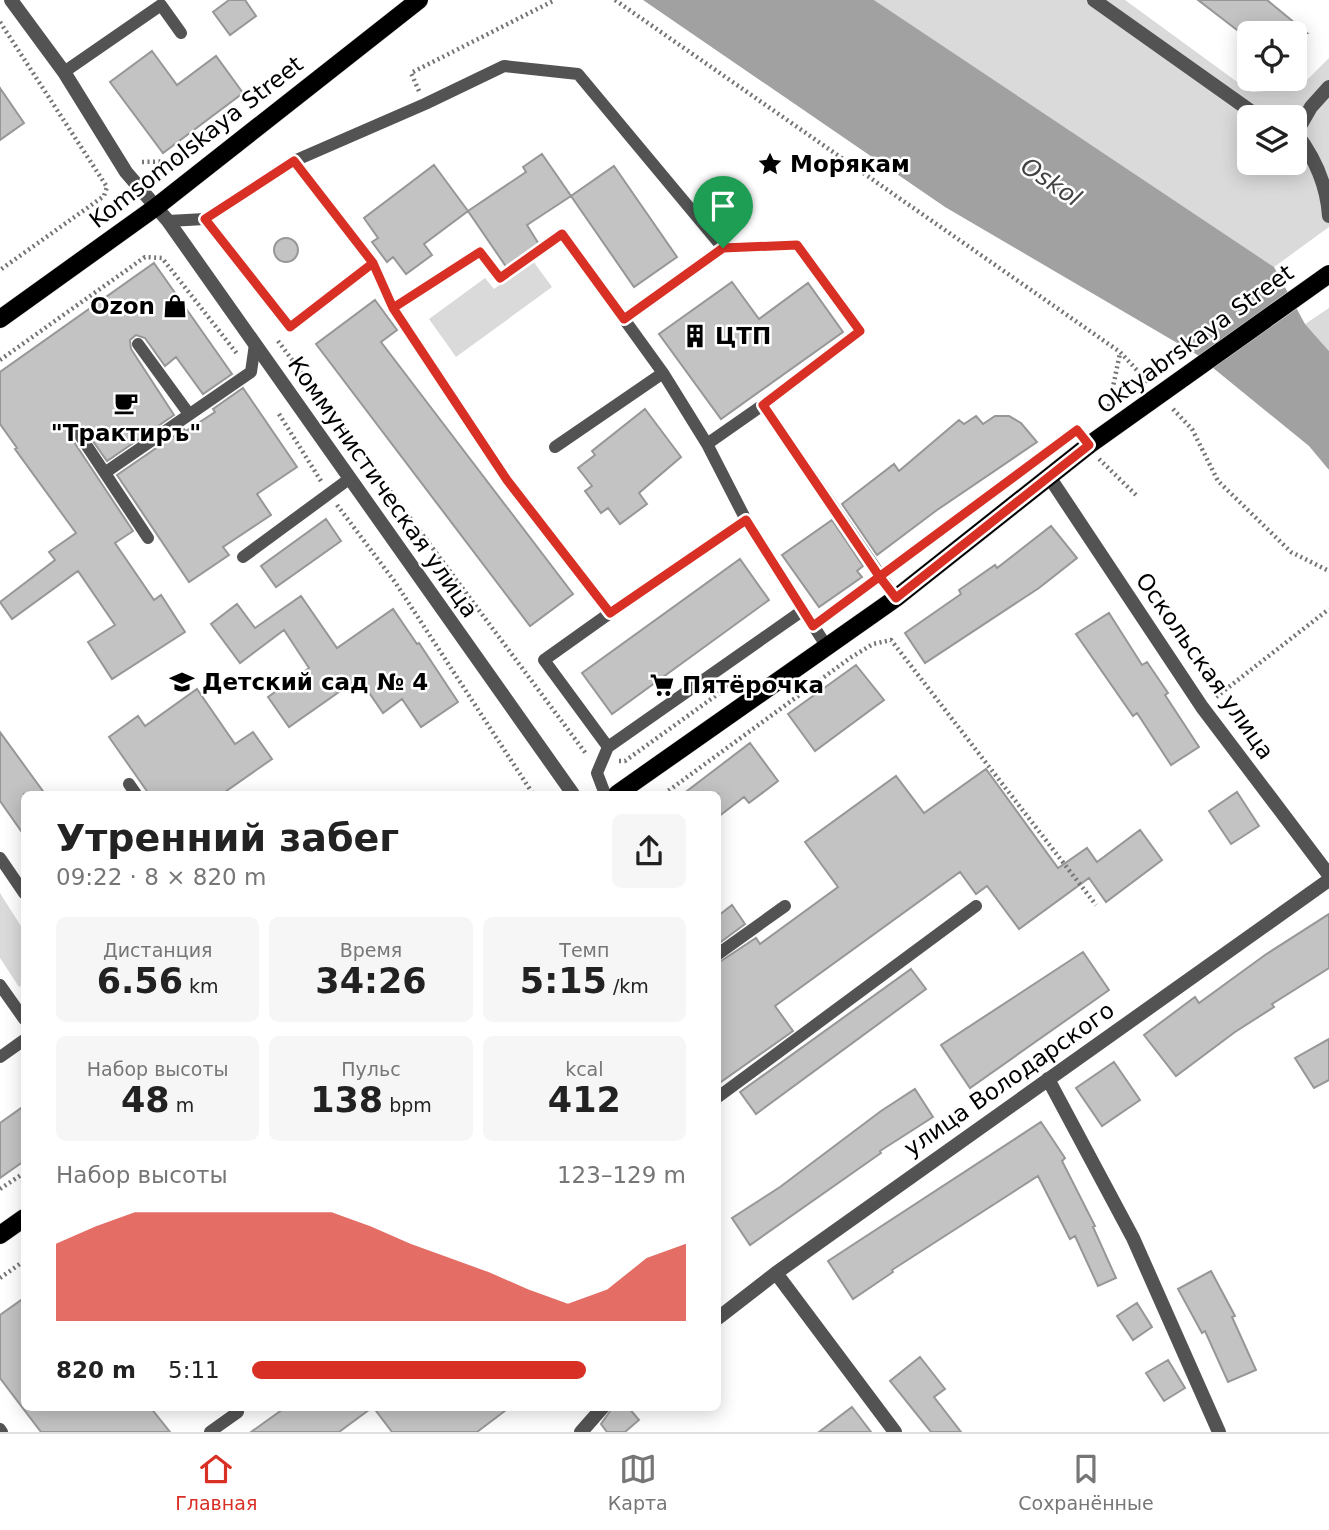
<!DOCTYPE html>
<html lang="ru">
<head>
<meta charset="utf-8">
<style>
	:root { --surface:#fff; --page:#f6f6f6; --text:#222; --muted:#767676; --line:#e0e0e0; --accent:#d93025 }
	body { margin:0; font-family:"DejaVu Sans",sans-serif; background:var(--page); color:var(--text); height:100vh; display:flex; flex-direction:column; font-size:26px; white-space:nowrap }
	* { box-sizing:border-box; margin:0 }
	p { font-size:23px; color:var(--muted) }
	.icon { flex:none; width:38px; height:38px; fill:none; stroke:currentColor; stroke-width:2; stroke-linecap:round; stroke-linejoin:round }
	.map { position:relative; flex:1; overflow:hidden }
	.sheet { position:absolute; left:21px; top:791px; width:700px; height:620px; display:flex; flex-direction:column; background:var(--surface); border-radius:10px; box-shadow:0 4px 18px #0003 }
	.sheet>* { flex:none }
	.fabs { position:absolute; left:1237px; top:21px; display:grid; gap:14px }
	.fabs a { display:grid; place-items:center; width:70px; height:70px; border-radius:10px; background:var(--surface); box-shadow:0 4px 18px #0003; font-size:35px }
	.pin { position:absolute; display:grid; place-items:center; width:60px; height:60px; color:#fff; margin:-72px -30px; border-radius:50% 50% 50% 0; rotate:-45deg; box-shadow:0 0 7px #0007 }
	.pin .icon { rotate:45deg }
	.round { display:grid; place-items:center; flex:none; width:74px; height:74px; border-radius:10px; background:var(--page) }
	.summary { display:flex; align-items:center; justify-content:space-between; height:119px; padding:0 35px }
	h1 { font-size:38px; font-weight:700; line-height:52px }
	.figures { display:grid; grid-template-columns:repeat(3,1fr); gap:10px; height:119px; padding:7px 35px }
	.figures div { display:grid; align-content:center; border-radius:10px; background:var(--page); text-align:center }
	.figures b { font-size:35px; font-weight:700 }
	.figures small { font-size:19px; font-weight:400 }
	.figures p { font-size:19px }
	.chart { height:196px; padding:14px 35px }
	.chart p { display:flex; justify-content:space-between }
	.chart svg { width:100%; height:126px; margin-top:7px; fill:var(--accent); opacity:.7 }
	ul { padding:0 35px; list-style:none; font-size:23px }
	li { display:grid; grid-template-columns:112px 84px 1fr; align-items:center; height:52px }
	li i { height:18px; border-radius:9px; background:var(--accent) }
	.dock { display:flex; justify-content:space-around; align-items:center; height:98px; border-top:2px solid var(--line); background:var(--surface); font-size:19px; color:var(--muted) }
	.dock a { display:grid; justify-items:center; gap:4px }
	.dock .selected { color:var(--accent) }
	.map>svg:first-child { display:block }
	.green { fill:#dadada; fill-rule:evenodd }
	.water { fill:#a1a1a1 }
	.building { fill:#c3c3c3; stroke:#979797; stroke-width:2 }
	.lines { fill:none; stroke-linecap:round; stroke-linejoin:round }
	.primary-casing { stroke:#dbdbdb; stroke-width:19 }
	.path { stroke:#757575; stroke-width:4.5; stroke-dasharray:2 3.5; stroke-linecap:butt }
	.service { stroke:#535353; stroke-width:12 }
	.minor { stroke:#535353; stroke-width:14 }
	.primary { stroke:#000; stroke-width:18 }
	.primary-bridge-casing { stroke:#dbdbdb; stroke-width:19; stroke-linecap:butt }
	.primary-bridge { stroke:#000; stroke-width:18 }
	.route-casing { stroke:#fff; stroke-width:14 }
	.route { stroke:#d93025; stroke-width:9 }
	.labels { text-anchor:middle; stroke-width:5; stroke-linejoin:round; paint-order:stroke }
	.street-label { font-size:23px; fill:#000; stroke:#fff }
	.poi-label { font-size:23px; font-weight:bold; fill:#000; stroke:#fff; text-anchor:start }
	.water-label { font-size:24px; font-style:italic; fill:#424242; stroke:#fff }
</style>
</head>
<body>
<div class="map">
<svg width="1329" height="1432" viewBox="0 0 1329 1432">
	<rect width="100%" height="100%" fill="#fff"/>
	<path class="green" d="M874 0H1125L1251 92 1298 89 1329 58V227L1274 267ZM1250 117H1295V163H1250Z
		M533 261 552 287 456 357 429 319 485 278 494 289Z
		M1329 308V351L1305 324Z
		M0 893 24 931V983L19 987 0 958Z"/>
	<path class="water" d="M643 0H874L1274 267 1305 324 1329 351V470L1309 446 1196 354 945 207Z"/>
	<path class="building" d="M229 0H245L256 16 230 35 213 12Z
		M1198 0H1267L1307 33H1241Z
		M152 51 177 85 216 56 243 93 163 153 110 82Z
		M0 88 24 123 0 140Z
		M542 154 571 196 527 225 540 246 507 268 468 211 526 172 523 167Z
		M434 165 468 211 424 244 432 255 406 274 393 257 387 262 372 242 378 238 364 218Z
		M614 166 677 257 634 287 571 196Z
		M274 250a12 12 0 1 1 24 0a12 12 0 1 1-24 0Z
		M154 263 232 374 203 394 176 357 165 366 145 338 136 335 130 340 131 349 174 415 107 461 83 427 78 425 71 431 72 439 133 531 115 543 154 600 161 595 185 632 112 679 88 642 115 625 78 571 12 619 0 602 55 560 49 552 76 533 15 449 17 448 0 424V372Z
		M732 282 759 319 808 283 843 332 721 419 659 334Z
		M375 300 397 330 381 342 573 594 530 626 316 344Z
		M243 388 297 467 257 494 271 515 223 547 229 555 189 582 117 475 184 429 186 431 215 412 213 409Z
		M645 409 681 457 639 493 647 504 620 524 608 508 601 513 585 491 592 486 578 468 595 455 592 451Z
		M976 416 983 424 995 416H1009L1021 423 1037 442 937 510 877 555 842 504 894 464 899 471 959 420 964 424Z
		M326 519 341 541 276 587 261 566Z
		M832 520 863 566 857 571 862 577 819 607 782 555Z
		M1051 526 1077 558 1039 588 925 663 905 633 961 594 959 590 995 565 997 568Z
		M740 559 769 600 612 714 582 673Z
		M301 596 337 648 393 609 417 644 419 643 458 702 421 727 402 699 383 713 359 678 289 727 268 697 309 668 284 630 240 663 211 624 237 604 255 628Z
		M1109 613 1142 665 1147 662 1168 693 1165 695 1199 747 1171 765 1137 713 1133 716 1076 634Z
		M856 665 884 700 815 751 788 714Z
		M197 689 235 744 253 732 272 759 222 794H149L109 737 138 716 145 726Z
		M0 732 45 794H24V835L0 801Z
		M750 743 778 781 749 803 744 797 718 817V794H683Z
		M986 769 1058 868 1087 848 1097 862 1140 830 1162 860 1106 902 1089 878 1019 929 987 886 976 894 960 872 775 1006 793 1031 718 1084V963L756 938 760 944 838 887 805 842 896 776 924 813Z
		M1237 792 1259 826 1231 844 1209 811Z
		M732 905 745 924 718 944V916Z
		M1329 914V968L1272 1004 1274 1007 1235 1032 1176 1076 1144 1035 1195 997 1199 1003 1265 955Z
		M1083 952 1109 990 970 1088 941 1045Z
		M911 969 926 989 756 1114 740 1092Z
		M1329 1039V1080L1314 1088 1295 1058Z
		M1114 1062 1140 1100 1102 1126 1076 1088Z
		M915 1089 933 1117 880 1151 881 1153 750 1245 732 1218 780 1187 881 1111Z
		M24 1106V1161L0 1178V1123Z
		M1041 1122 1065 1158 1062 1161 1095 1226 1093 1227 1116 1278 1098 1286 1075 1236 1070 1239 1038 1176 892 1270 893 1272 853 1299 828 1261Z
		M1211 1271 1235 1316 1232 1317 1256 1370 1228 1382 1205 1331 1202 1333 1178 1289Z
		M24 1298V1407H150L170 1432H41L0 1378V1315Z
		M1137 1303 1152 1327 1133 1340 1117 1316Z
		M920 1357 945 1389 934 1397 961 1432H931L890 1381Z
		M1168 1360 1185 1388 1164 1401 1146 1373Z
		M286 1407H510L477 1432H392L373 1407 339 1432H251Z
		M613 1407H628L639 1420 625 1432H607L601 1424Z
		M852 1407 871 1432H819Z"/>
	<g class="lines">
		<g class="primary-casing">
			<path id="primary" d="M0 319 156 207 419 0
				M617 794 896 598 1089 445
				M0 1235 24 1218"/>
		</g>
		<path class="path" d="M615 0 1120 352 1148 382
			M0 22 107 187 104 196 0 270
			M419 91 411 73 555 0
			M142 162 177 161 180 165
			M408 299 480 252 500 278 550 243
			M278 341 587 755
			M0 360 145 257 162 258 238 355
			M1109 406 1120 353
			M1173 409 1192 429 1218 481 1291 552 1329 571
			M279 414 321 481
			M1099 459 1136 495
			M337 505 395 582 533 794
			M892 567 1000 487
			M825 617 868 584
			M1216 697 1329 609
			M619 761H625L732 684
			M664 794 850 658 873 644 891 640 1096 905
			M0 1189 24 1173
			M0 1278 24 1261"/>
		<path class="service" d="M64 72 161 5 181 33
			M205 219 290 327 373 263 294 161
			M168 221 205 219 294 161 425 104 504 66 578 74 723 248 624 319 663 373 707 444 763 405 860 331 797 245 723 248
			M562 235 624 319
			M373 263 393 308 507 480 610 613 544 660 608 747 802 611
			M138 344 189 414
			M763 405 896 598
			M79 434 148 538
			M707 444 746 520 827 647
			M555 447 663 373
			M106 472 251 372 255 344
			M243 557 349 479
			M610 613 746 520
			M129 784 136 794
			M605 794 597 773 608 747
			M0 858 24 893
			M718 954 785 906
			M0 985 24 1019
			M0 1057 24 1040
			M718 1097 976 906
			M0 1429 2 1432
			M210 1432 238 1412 234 1407"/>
		<path class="minor" d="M11 0 64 72 126 172 168 221 573 794
			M1094 0 1259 117
			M1296 133C1315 158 1327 185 1329 216
			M1296 133 1311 107 1329 87
			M1050 478 1202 707 1329 875
			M1048 1079 1133 1238 1219 1432
			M776 1273 895 1432
			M718 1318 776 1273 1329 880
			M581 1432 603 1407"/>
		<use href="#primary" class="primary"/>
		<g class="primary-bridge-casing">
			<path id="primary-bridge" d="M1089 445 1329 274"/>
		</g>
		<use href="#primary-bridge" class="primary-bridge"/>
	</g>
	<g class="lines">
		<g class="route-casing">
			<path id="route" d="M723 248 624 319 562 234 500 278 480 252 393 308 373 263 294 161 205 219 290 327 373 263 393 308 507 480 610 613 746 520 813 626 1077 430 1089 445 896 598 879 576 763 405 860 331 797 245 723 248"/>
		</g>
		<use href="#route" class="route"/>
	</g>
	<defs>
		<g id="sight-bare" transform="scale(1.89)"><path d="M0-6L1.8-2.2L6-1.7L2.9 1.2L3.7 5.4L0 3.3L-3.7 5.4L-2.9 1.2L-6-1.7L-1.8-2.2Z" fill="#000" stroke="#fff" stroke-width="2.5" paint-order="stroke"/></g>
		<g id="shop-bare" transform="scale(1.89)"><path d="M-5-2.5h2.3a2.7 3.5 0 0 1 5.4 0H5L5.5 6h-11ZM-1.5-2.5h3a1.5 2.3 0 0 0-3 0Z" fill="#000" stroke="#fff" stroke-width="2.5" paint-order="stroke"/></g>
		<g id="building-bare" transform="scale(1.89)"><path d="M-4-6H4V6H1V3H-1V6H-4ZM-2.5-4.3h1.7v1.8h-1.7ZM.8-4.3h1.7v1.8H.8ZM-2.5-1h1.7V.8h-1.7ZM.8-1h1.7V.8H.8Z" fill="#000" stroke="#fff" stroke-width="2.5" paint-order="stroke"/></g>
		<g id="cafe-bare" transform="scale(1.89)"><path d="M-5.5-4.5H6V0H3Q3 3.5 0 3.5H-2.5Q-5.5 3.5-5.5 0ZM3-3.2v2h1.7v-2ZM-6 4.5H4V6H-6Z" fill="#000" stroke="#fff" stroke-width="2.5" paint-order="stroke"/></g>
		<g id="school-bare" transform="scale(1.89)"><path d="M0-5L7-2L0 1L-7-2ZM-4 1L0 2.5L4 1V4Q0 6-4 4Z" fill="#000" stroke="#fff" stroke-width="2.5" paint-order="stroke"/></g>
		<g id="supermarket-bare" transform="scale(1.89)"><path d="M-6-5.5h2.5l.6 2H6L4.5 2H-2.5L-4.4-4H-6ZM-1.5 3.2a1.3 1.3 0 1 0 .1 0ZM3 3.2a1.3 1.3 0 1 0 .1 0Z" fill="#000" stroke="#fff" stroke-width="2.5" paint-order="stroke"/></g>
	</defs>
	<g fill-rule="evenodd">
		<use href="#sight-bare" x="770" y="164"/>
		<use href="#shop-bare" x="175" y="306"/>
		<use href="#building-bare" x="695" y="336"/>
		<use href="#cafe-bare" x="126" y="403"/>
		<use href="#school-bare" x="182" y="682"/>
		<use href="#supermarket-bare" x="662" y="685"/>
	</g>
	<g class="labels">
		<g class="street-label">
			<text transform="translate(196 142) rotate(-38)" y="8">Komsomolskaya Street</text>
			<text transform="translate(1195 339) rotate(-36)" y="8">Oktyabrskaya Street</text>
			<text transform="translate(383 487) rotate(55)" y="8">Коммунистическая улица</text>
			<text transform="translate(1205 666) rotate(55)" y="8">Оскольская улица</text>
			<text transform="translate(1009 1079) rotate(-35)" y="8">улица Володарского</text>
		</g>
		<g class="poi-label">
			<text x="790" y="172">Морякам</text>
			<text x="155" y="314" text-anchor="end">Ozon</text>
			<text x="715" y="344">ЦТП</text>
			<text x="126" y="441" text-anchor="middle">"Трактиръ"</text>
			<text x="202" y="690">Детский сад № 4</text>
			<text x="682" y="693">Пятёрочка</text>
		</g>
		<g class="water-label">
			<text transform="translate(1051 182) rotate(34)" y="8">Oskol</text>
		</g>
	</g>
</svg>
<div class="fabs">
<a><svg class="icon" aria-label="locate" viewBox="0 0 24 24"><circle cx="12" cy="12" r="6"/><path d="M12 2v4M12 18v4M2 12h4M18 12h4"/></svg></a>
<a><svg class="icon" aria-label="layers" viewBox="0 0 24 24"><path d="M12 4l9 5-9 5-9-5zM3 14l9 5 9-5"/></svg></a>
</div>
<div class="pin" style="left:723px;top:248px;background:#1e9e55"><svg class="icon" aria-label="arrive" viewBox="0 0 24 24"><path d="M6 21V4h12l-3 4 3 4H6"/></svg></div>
<section class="sheet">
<div class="summary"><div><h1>Утренний забег</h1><p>09:22 · 8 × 820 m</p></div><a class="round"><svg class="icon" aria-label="share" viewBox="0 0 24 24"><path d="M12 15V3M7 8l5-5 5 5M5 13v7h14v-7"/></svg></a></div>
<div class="figures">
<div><p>Дистанция</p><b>6.56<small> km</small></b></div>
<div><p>Время</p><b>34:26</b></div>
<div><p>Темп</p><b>5:15<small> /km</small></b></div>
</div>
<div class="figures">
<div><p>Набор высоты</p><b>48<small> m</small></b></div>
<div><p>Пульс</p><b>138<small> bpm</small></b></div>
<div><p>kcal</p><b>412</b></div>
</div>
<div class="chart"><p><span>Набор высоты</span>123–129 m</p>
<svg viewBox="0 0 160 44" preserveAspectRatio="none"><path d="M0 44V17L10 11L20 6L30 6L40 6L50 6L60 6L70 6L80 11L90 17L100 22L110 27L120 33L130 38L140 33L150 22L160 17V44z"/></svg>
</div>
<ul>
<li><b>820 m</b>5:11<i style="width:77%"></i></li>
</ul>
</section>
</div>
<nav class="dock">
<a class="selected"><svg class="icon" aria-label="home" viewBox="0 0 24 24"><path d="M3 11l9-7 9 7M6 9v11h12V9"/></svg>Главная</a>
<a><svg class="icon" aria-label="map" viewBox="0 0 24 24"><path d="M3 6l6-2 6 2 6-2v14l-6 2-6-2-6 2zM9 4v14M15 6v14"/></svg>Карта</a>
<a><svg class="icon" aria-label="saved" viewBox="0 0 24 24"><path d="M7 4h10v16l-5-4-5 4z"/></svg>Сохранённые</a>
</nav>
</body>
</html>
